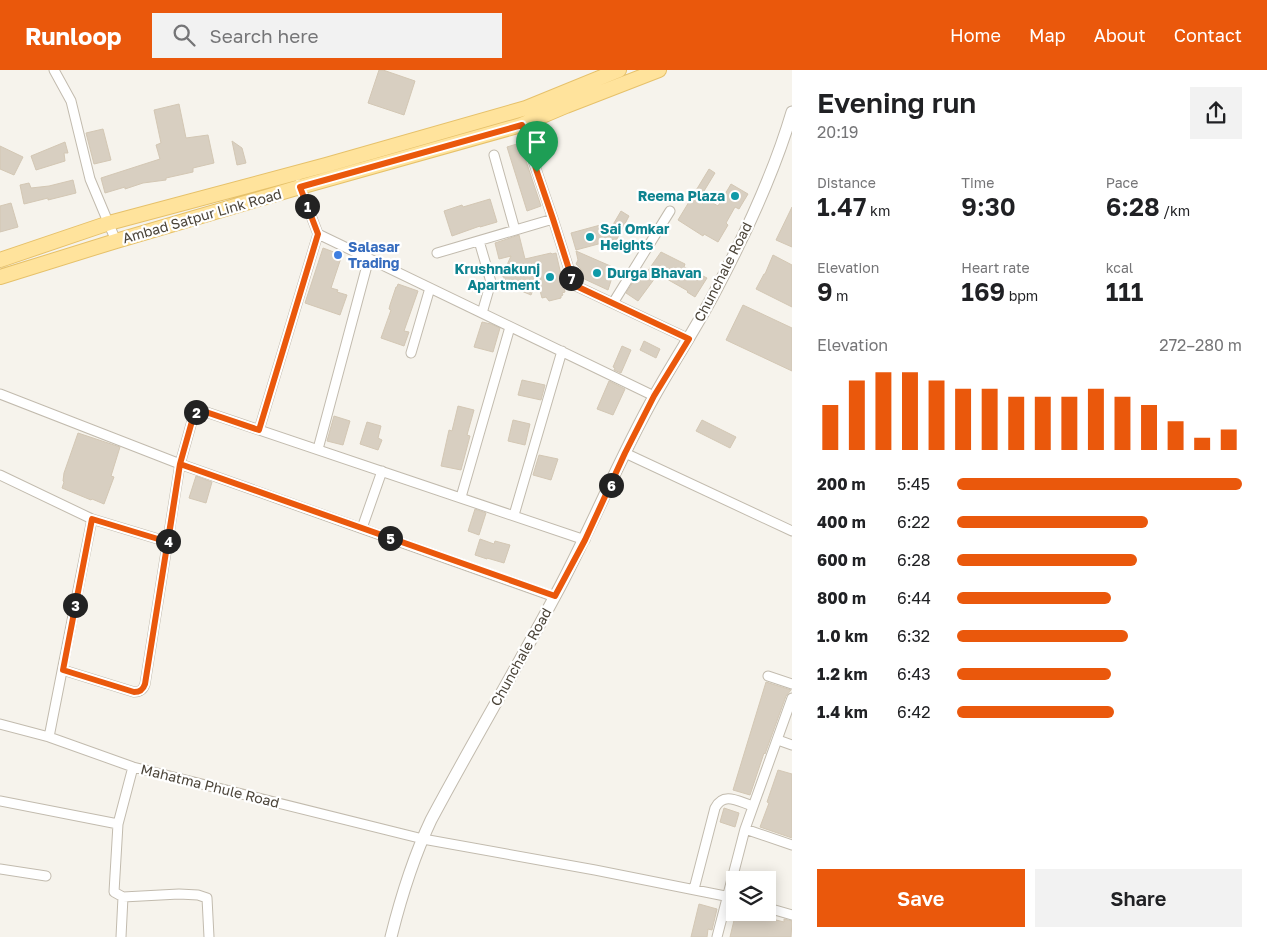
<!DOCTYPE html>
<html lang="en">
<head>
<meta charset="utf-8">
<style>
	:root { --surface:#fff; --page:#f2f2f2; --text:#202124; --muted:#757577; --accent:#ea580c }
	body { margin:0; font-family:"Golos Text",sans-serif; background:var(--page); color:var(--text); height:100vh; display:flex; flex-direction:column; font-size:19px; white-space:nowrap }
	* { box-sizing:border-box; margin:0 }
	p { font-size:16px; color:var(--muted) }
	.icon { flex:none; width:28px; height:28px; fill:none; stroke:currentColor; stroke-width:2; stroke-linecap:round; stroke-linejoin:round }
	.map { position:relative; flex:1; overflow:hidden }
	.side { display:flex; flex-direction:column; background:var(--surface); width:475px }
	.side>* { flex:none }
	.buttons { position:absolute; left:726px; top:801px; display:grid; gap:10px }
	.buttons a { display:grid; place-items:center; width:50px; height:50px; border-radius:0px; background:var(--surface); box-shadow:0 2px 12px #0003; font-size:25px }
	.pin { position:absolute; display:grid; place-items:center; width:42px; height:42px; color:#fff; margin:-51px -21px; border-radius:50% 50% 50% 0; rotate:-45deg; box-shadow:0 0 5px #0007 }
	.pin .icon { rotate:45deg }
	.km { position:absolute; width:25px; height:25px; margin:-12px; border-radius:50%; background:#222; color:#fff; font-size:14px; line-height:25px; text-align:center }
	.round { display:grid; place-items:center; flex:none; width:52px; height:52px; border-radius:0px; background:var(--page) }
	.headline { display:flex; align-items:center; justify-content:space-between; height:85px; padding:0 25px }
	h1 { font-size:28px; font-weight:600; line-height:38px }
	.metrics { display:grid; grid-template-columns:repeat(3,1fr); gap:8px; height:85px; padding:5px 25px }
	.metrics div { display:grid; align-content:center }
	.metrics b { font-size:25px; font-weight:600 }
	.metrics small { font-size:14px; font-weight:400 }
	.metrics p { font-size:14px }
	.chart { height:140px; padding:10px 25px }
	.chart p { display:flex; justify-content:space-between }
	.chart svg { width:100%; height:90px; margin-top:5px; stroke:var(--accent); stroke-width:6 }
	.cta { display:flex; gap:10px; margin-top:auto; padding:10px 25px }
	.cta a { flex:1; height:58px; border-radius:0px; background:var(--accent); color:#fff; font-size:20px; font-weight:600; line-height:58px; text-align:center }
	.cta a+a { background:var(--page); color:var(--text) }
	ul { padding:0 25px; list-style:none; font-size:16px }
	li { display:grid; grid-template-columns:80px 60px 1fr; align-items:center; height:38px }
	li i { height:12px; border-radius:6px; background:var(--accent) }
	header { display:flex; align-items:center; gap:30px; box-sizing:border-box; height:70px; padding:0 25px; background:var(--accent); color:#fff }
	header strong { font-size:24px }
	nav { display:flex; gap:28px; margin-inline-start:auto; font-size:18px }
	.search { width:350px; height:45px; background:var(--page); display:flex; align-items:center; gap:12px; box-sizing:border-box; padding:0 18px; border-radius:0px; color:var(--muted); font-size:19px }
	main { display:flex; flex:1; min-height:0 }
	.map>svg:first-child { display:block }
	.building { fill:#d8cfc1; stroke:#d3c7b4 }
	.lines { fill:none; stroke-linecap:round; stroke-linejoin:round }
	.minor-casing { stroke:#c2bbae; stroke-width:11 }
	.tertiary-casing { stroke:#c2bbae; stroke-width:13 }
	.primary-casing { stroke:#e6c16a; stroke-width:16 }
	.minor { stroke:#fff; stroke-width:9 }
	.tertiary { stroke:#fff; stroke-width:11 }
	.primary { stroke:#ffe39c; stroke-width:14 }
	.route-casing { stroke:#fff; stroke-width:10 }
	.route { stroke:#ea580c; stroke-width:6 }
	.culture-dot { fill:#0f9aa8; stroke:#fff; stroke-width:2 }
	.shop-dot { fill:#3f7fe0; stroke:#fff; stroke-width:2 }
	.labels { text-anchor:middle; stroke-width:4.5; stroke-linejoin:round; paint-order:stroke }
	.culture-label { font-size:14px; font-weight:bold; fill:#0d838f; stroke:#fff; text-anchor:end }
	.street-label { font-size:14px; fill:#4b4439; stroke:#fff }
	.shop-label { font-size:14px; font-weight:bold; fill:#366cbe; stroke:#fff; text-anchor:start }
</style>
</head>
<body>
<header>
<strong>Runloop</strong>
<div class="search"><svg class="icon" aria-label="search" viewBox="0 0 24 24"><circle cx="10" cy="10" r="6"/><path d="M15 15l6 6"/></svg>Search here</div>
<nav><a>Home</a><a>Map</a><a>About</a><a>Contact</a></nav>
</header>
<main>
<div class="map">
<svg width="792" height="867" viewBox="0 0 792 867">
	<rect width="100%" height="100%" fill="#f6f3ec"/>
	<path class="building" d="M379 0H383L415 11 404 45 368 33Z
		M179 34 186 68 208 65 214 93 193 98V102L166 108V110L143 113 125 119V117L105 123 101 108 160 89 156 75 161 73 154 40Z
		M103 59 111 90 94 94 86 63Z
		M232 71 242 78 246 93 237 95Z
		M65 72 68 83H64L65 91 36 100 31 86Z
		M520 73 541 136 527 141 507 77Z
		M0 76 23 87 14 105 0 99Z
		M709 99 715 103 701 126 718 136 731 114 748 124 739 139 735 137 726 153 728 155 718 172 704 164 703 166 678 150Z
		M73 110 76 123 48 130V128L24 134 20 115 29 113 31 118 49 116Z
		M490 129 497 152 480 157V156L452 166 444 141 462 135 463 137Z
		M11 133 18 157 0 162V136Z
		M792 137V177L776 170Z
		M621 141 629 146 617 169 576 180 571 163 604 154 607 165Z
		M519 165 525 189 551 183 552 184 556 183 565 222 562 223 563 225 561 226V228L549 231 546 227 542 228 537 210 531 225 502 213 504 207 502 206 511 186 499 189 495 173Z
		M323 178 342 185 331 218 338 220 337 222 347 225 340 245 305 233Z
		M576 181 615 198 608 220 580 207 581 199 576 194 578 190Z
		M661 182 685 194 684 197 698 205 699 204 707 208 695 227 687 222 688 221 658 204 638 231 626 223 642 198 647 202Z
		M773 185 792 195V237L756 219 764 204H765Z
		M398 214 418 221 404 261 409 262 404 276 381 268 391 240 389 239 390 235 396 217H397Z
		M743 235 792 258V301L726 270Z
		M482 252 491 254 500 258 493 282 474 277Z
		M644 271 660 279 656 288 640 280Z
		M622 276 631 280 621 303 614 300 615 298 613 297Z
		M522 310 545 315 541 330 518 325Z
		M609 311 625 319 613 345 597 339Z
		M458 336 474 340 467 365 470 366 461 400 441 396 449 360 452 361Z
		M334 346 350 351 343 375 327 371Z
		M513 350 530 354 525 375 508 371Z
		M702 350 736 367 730 378 696 361Z
		M367 352 381 356 378 368 382 370 378 380 360 374Z
		M78 363 120 377 111 406 114 407 104 434 92 429 91 430 62 418 64 412 63 411 64 403Z
		M539 385 558 389 551 410 533 405Z
		M196 406 212 412 206 433 189 428Z
		M475 439 486 443 479 465 468 461Z
		M480 469 494 474 495 471 510 475 504 493 487 488V489L475 485Z
		M766 612 791 620 786 626 765 684 764 683 750 725 733 720Z
		M778 700 792 704V768L760 757 769 733 767 732Z
		M724 738 739 743 735 757 720 752Z
		M699 834 717 839 712 860 708 859 707 867H691Z
		M736 842H752V844L784 852V849L792 851 791 867H730Z"/>
	<g class="lines">
		<g class="minor-casing">
			<path id="minor" d="M54 0 71 31 90 109 116 171
				M521 55 553 149 574 215 689 269
				M494 85 515 160
				M299 114 318 164 654 326
				M479 171 491 212 482 243
				M437 183 553 149
				M613 233 670 141
				M411 283 430 218
				M0 324 180 394 555 527
				M259 360 318 164
				M318 379 369 188
				M625 383 792 461
				M0 405 92 449 168 472
				M461 427 510 257
				M514 445 562 281
				M362 458 382 401
				M63 600 134 622C140 622 143 620 145 614L180 394 194 344 197 340H200L585 470
				M768 606 792 614
				M0 654 49 667 133 697 423 769 595 800 735 828
				M49 667 92 449
				M778 670 792 675
				M133 697 118 754 114 822 123 827 179 824 198 825 207 828 209 867
				M0 731 118 754
				M745 759 792 775
				M0 799 46 806
				M694 819 715 738C724 721 739 732 753 736
				M768 838 792 845
				M121 867 123 827
				M717 867 745 759 792 628"/>
		</g>
		<g class="tertiary-casing">
			<path id="tertiary" d="M391 867C401 827 413 788 431 750 471 675 515 601 555 526 591 460 618 390 655 325 675 289 698 255 717 218 747 161 774 103 792 42"/>
		</g>
		<g class="primary-casing">
			<path id="primary" d="M0 190 109 153 326 95 526 38 619 0
				M0 207 116 171 300 117 521 55 566 36 659 0"/>
		</g>
		<use href="#minor" class="minor"/>
		<use href="#tertiary" class="tertiary"/>
		<use href="#primary" class="primary"/>
	</g>
	<g class="lines">
		<g class="route-casing">
			<path id="route" d="M537 102 522 55 300 117 318 164 259 360 200 340H197L194 344 180 394 168 472 92 449 63 600 134 622C140 622 143 620 145 614 157 541 168 467 180 394L555 526 585 470 625 383 654 326 689 269 574 215 553 149 537 102"/>
		</g>
		<use href="#route" class="route"/>
	</g>
	<g class="culture-dot">
		<circle cx="735" cy="126" r="5"/>
		<circle cx="590" cy="167" r="5"/>
		<circle cx="597" cy="203" r="5"/>
		<circle cx="550" cy="207" r="5"/>
	</g>
	<circle class="shop-dot" cx="338" cy="185" r="5"/>
	<g class="labels">
		<g class="culture-label">
			<text x="725" y="131">Reema Plaza</text>
			<text x="600" y="164" text-anchor="start">Sai Omkar<tspan x="600" dy="16">Heights</tspan></text>
			<text x="540" y="204">Krushnakunj<tspan x="540" dy="16">Apartment</tspan></text>
			<text x="607" y="208" text-anchor="start">Durga Bhavan</text>
		</g>
		<g class="street-label">
			<text transform="translate(202 146) rotate(-16)" y="5">Ambad Satpur Link Road</text>
			<text transform="translate(723 202) rotate(-63)" y="5">Chunchale Road</text>
			<text transform="translate(521 587) rotate(-61)" y="5">Chunchale Road</text>
			<text transform="translate(210 716) rotate(14)" y="5">Mahatma Phule Road</text>
		</g>
		<g class="shop-label">
			<text x="348" y="182">Salasar<tspan x="348" dy="16">Trading</tspan></text>
		</g>
	</g>
</svg>
<div class="buttons">
<a><svg class="icon" aria-label="layers" viewBox="0 0 24 24"><path d="M12 4l9 5-9 5-9-5zM3 14l9 5 9-5"/></svg></a>
</div>
<div class="pin" style="left:537px;top:102px;background:#1e9e55"><svg class="icon" aria-label="arrive" viewBox="0 0 24 24"><path d="M6 21V4h12l-3 4 3 4H6"/></svg></div>
<b class="km" style="left:307px;top:136px">1</b>
<b class="km" style="left:196px;top:342px">2</b>
<b class="km" style="left:75px;top:535px">3</b>
<b class="km" style="left:168px;top:471px">4</b>
<b class="km" style="left:390px;top:468px">5</b>
<b class="km" style="left:611px;top:415px">6</b>
<b class="km" style="left:571px;top:208px">7</b>
</div>
<section class="side">
<div class="headline"><div><h1>Evening run</h1><p>20:19</p></div><a class="round"><svg class="icon" aria-label="share" viewBox="0 0 24 24"><path d="M12 15V3M7 8l5-5 5 5M5 13v7h14v-7"/></svg></a></div>
<div class="metrics">
<div><p>Distance</p><b>1.47<small> km</small></b></div>
<div><p>Time</p><b>9:30</b></div>
<div><p>Pace</p><b>6:28<small> /km</small></b></div>
</div>
<div class="metrics">
<div><p>Elevation</p><b>9<small> m</small></b></div>
<div><p>Heart rate</p><b>169<small> bpm</small></b></div>
<div><p>kcal</p><b>111</b></div>
</div>
<div class="chart"><p><span>Elevation</span>272–280 m</p>
<svg viewBox="0 0 160 44" preserveAspectRatio="none"><path d="M5 44V22M15 44V10M25 44V6M35 44V6M45 44V10M55 44V14M65 44V14M75 44V18M85 44V18M95 44V18M105 44V14M115 44V18M125 44V22M135 44V30M145 44V38M155 44V34"/></svg>
</div>
<ul>
<li><b>200 m</b>5:45<i style="width:100%"></i></li>
<li><b>400 m</b>6:22<i style="width:67%"></i></li>
<li><b>600 m</b>6:28<i style="width:63%"></i></li>
<li><b>800 m</b>6:44<i style="width:54%"></i></li>
<li><b>1.0 km</b>6:32<i style="width:60%"></i></li>
<li><b>1.2 km</b>6:43<i style="width:54%"></i></li>
<li><b>1.4 km</b>6:42<i style="width:55%"></i></li>
</ul>
<div class="cta"><a>Save</a><a>Share</a></div>
</section>
</main>
</body>
</html>
